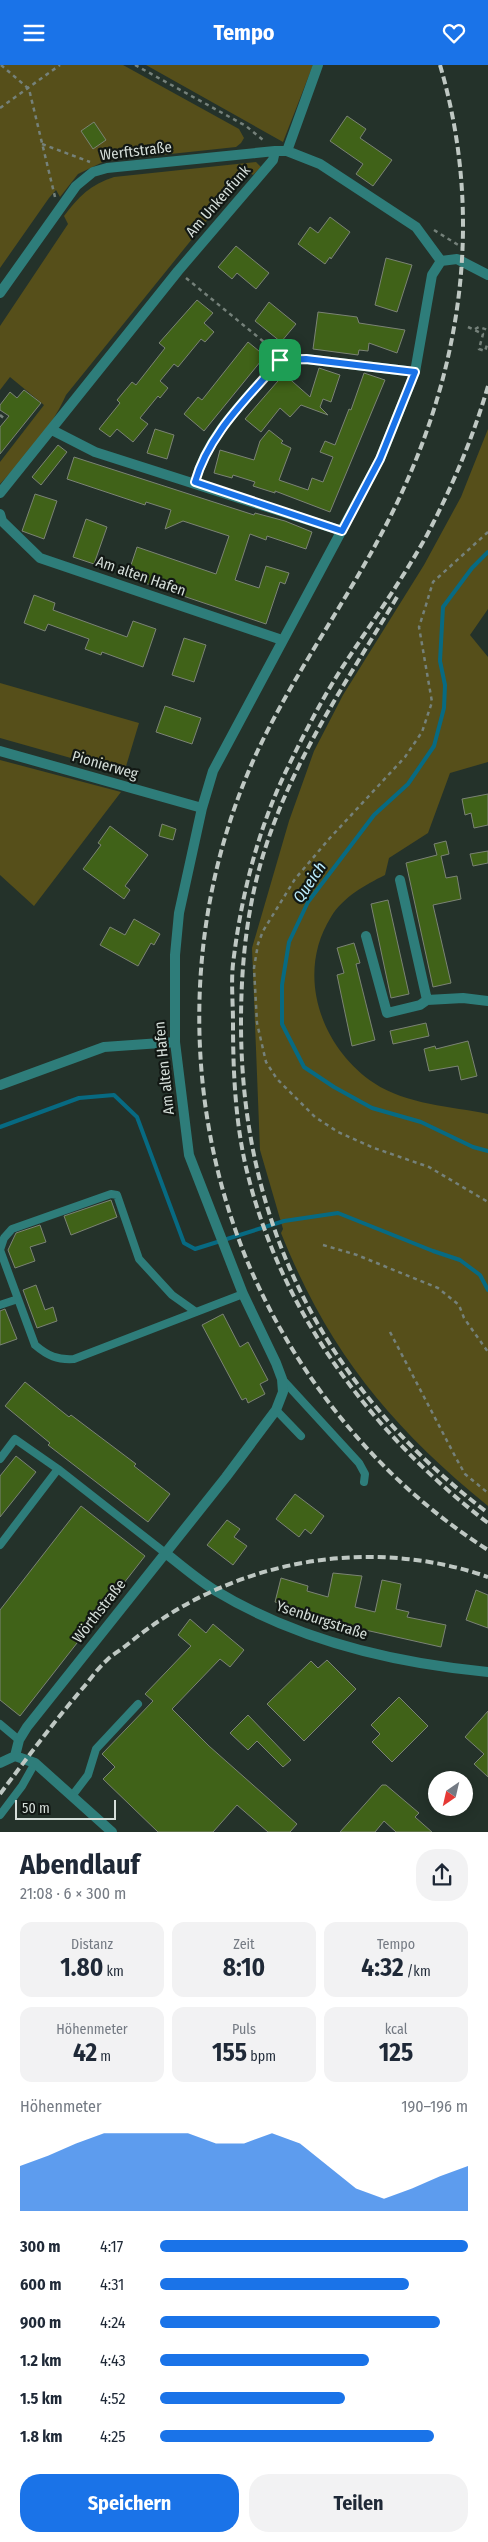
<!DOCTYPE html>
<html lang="de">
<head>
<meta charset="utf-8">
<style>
	:root { --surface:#fff; --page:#f2f2f3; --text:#1f2937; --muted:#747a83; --accent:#1a73e8 }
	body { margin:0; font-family:"Fira Sans Condensed",sans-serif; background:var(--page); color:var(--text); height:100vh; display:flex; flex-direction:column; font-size:19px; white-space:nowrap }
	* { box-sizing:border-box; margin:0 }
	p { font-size:16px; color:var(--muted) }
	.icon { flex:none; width:28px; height:28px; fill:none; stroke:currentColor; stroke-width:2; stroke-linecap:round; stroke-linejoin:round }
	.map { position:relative; height:1767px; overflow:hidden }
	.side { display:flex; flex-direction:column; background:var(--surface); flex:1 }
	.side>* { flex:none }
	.needle { width:32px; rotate:214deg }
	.fabs { position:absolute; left:428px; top:1706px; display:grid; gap:10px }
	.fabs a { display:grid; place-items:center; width:45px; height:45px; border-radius:50%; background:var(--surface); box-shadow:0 2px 12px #0003; font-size:25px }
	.scale { position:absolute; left:15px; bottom:12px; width:101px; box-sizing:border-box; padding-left:5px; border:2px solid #d6dfda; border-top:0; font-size:14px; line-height:18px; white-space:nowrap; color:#d6dfda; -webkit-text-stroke:4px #121814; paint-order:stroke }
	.pin { position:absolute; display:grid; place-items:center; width:42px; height:42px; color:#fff; margin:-21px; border-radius:10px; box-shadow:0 2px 8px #0006 }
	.round { display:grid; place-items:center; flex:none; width:52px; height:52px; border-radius:20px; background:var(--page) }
	.head { display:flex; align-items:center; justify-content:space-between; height:85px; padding:0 20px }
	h1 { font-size:28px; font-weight:700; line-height:38px }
	.stats { display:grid; grid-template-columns:repeat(3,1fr); gap:8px; height:85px; padding:5px 20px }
	.stats div { display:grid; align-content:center; border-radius:12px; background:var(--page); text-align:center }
	.stats b { font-size:25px; font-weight:700 }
	.stats small { font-size:14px; font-weight:400 }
	.stats p { font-size:14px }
	.chart { height:140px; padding:10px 20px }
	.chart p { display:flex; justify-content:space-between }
	.chart svg { width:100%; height:90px; margin-top:5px; fill:var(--accent); opacity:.7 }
	.primary-button { display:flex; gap:10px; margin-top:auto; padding:10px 20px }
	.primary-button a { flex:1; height:58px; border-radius:20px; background:var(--accent); color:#fff; font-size:20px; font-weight:700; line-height:58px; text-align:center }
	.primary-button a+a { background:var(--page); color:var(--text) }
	ul { padding:0 20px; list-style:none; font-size:16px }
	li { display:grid; grid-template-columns:80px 60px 1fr; align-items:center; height:38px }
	li i { height:12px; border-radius:6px; background:var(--accent) }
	header { display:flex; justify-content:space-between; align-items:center; height:65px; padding:0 20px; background:var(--accent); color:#fff; font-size:22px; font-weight:700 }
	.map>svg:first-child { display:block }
	.green { fill:#564f1a }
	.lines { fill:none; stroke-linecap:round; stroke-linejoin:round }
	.stream { stroke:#076a82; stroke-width:4 }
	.building { fill:#406218; stroke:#7b8375 }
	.path { stroke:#75817a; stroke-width:2.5; stroke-dasharray:4 4; stroke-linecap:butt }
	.lane { stroke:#2e7d7a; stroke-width:8 }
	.street { stroke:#2e7d7a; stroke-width:10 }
	.rail { stroke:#bfc8c3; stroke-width:4; stroke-dasharray:8 4; stroke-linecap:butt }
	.route-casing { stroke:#fff; stroke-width:10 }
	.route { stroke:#1a73e8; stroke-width:6 }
	.labels { text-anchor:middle; stroke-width:4.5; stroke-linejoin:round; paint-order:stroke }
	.street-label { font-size:15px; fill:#d6dfda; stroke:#121814 }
	.water-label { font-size:16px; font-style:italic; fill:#bbecfd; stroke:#121814 }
</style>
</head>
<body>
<header><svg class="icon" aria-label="menu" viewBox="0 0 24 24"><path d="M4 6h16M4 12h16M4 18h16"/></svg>Tempo<svg class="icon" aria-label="heart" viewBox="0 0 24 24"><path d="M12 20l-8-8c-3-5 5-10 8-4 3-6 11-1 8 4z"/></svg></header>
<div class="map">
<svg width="488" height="1767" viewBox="0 0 488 1767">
	<rect width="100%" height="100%" fill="#24322a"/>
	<path class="green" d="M0 0H123L239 64 244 73 241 78 236 82 105 96 78 109 60 132 56 125 49 133 0 203Z
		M146 0H313L283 77Z
		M256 97 261 102 253 110 247 106 66 330C51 364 25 392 0 419V397L44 340 10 312 0 325V261L68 159 64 151C78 132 91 119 114 112Z
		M488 364V544L470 570 488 592V697L450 708 428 768 389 793 385 810C365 820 343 832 331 852 295 909 321 983 374 1018 407 1040 451 1041 488 1049V1441C389 1360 329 1287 281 1168L283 1164 260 1085 252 883 289 756 314 686 343 630 424 500 461 432Z
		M0 618 139 658 124 708 0 673Z
		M0 695 121 727 34 841 0 810Z"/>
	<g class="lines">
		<path class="stream" d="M488 487 472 503 443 542 440 596 445 620 444 643 434 681 408 719 374 750 308 837 289 877 282 920V959L304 1002 334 1022 372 1043 421 1057 473 1082 488 1086
			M0 1062 79 1033 114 1030 137 1052 184 1178 195 1184 284 1156 338 1148 433 1186 460 1195 480 1210 488 1225"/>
	</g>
	<path class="building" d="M347 51 366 64 360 73 392 95 373 121 356 109 363 99 330 76Z
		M94 57 106 75 93 84 81 66Z
		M330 152 350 167 331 194 330 192 325 199 298 179 310 162 318 168Z
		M236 181 269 208 256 224 237 208 232 214 218 202Z
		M386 193 412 200 397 247 375 240Z
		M197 235 213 248 204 258 214 267 205 277 201 274 178 302 174 299 160 316 168 323 160 333 158 331 140 353 148 359 133 377 117 364 110 372 99 364 120 338 117 335 132 317 136 320 165 283 159 278Z
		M269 237 296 259 281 277 255 256Z
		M318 247 357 252 359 258 405 265 397 288 369 278 368 286 359 285 358 290 313 284Z
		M248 277 265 291 204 366 184 349 198 332 202 335Z
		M319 303 340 310 331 337 323 334 320 342 328 350 301 340 290 352 280 343 261 367 245 354 284 309 310 332Z
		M364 308 385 315 330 447 275 426V428L253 421 255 417 233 410 232 413 214 408 220 385 254 395 260 376 269 365 283 376 281 378 291 383 279 415 308 425 312 413 323 417 333 392 320 387 325 376 335 380 349 344 351 345Z
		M24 325 41 338 0 389V362L9 351 0 345V340L10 327 17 333Z
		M155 364 174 370 167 394 147 388Z
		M58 380 67 387 41 420 32 412Z
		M74 392 254 450 255 448 285 456 312 467 306 484 267 471 266 475 250 469 235 515 259 523 266 501 289 508 285 519 280 517 266 559 127 512 137 482 216 509 229 471 183 456 165 464 171 445 146 437 145 440 67 414Z
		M35 429 57 436 44 474 22 466Z
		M86 454 107 462 94 499 73 492Z
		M34 530 55 538 53 545 127 572 133 556 156 564 143 602 102 587 101 590 85 584 89 574 48 559 45 566 24 558Z
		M184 573 206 580 194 617 172 610Z
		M165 641 201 653 192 679 156 667Z
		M488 729V760L474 763 471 748 465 750 462 734Z
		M162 759 176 764 173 775 159 771Z
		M110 761 148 790 125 821 130 825 124 834 83 804 101 780 98 778Z
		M446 776 449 789 441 791 446 813 457 811 461 834 433 840 451 918 433 922 406 798 437 790 434 779Z
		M488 786V798L473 801 470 789Z
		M388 835 409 929 391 933 371 839Z
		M134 854 160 869 154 880 151 878 138 901 100 880 110 862 125 870Z
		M354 878 360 898 356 899 375 975 352 981 337 910 344 908 337 883Z
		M426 958 429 971 393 979 390 966Z
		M468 976 477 1011 461 1015 458 1001 429 1006 424 984 435 981 436 984Z
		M111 1135 117 1152 71 1170 64 1151Z
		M40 1160 46 1177 30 1182 35 1196 15 1203 8 1185 16 1168Z
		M36 1220 45 1245 53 1242 57 1256 37 1263 23 1225Z
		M5 1244 17 1274 0 1280V1246Z
		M223 1249 240 1282 248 1277 268 1315 260 1319 265 1329 248 1338 246 1333 242 1335 202 1260Z
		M25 1317 69 1352 71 1350 136 1399 134 1401 170 1429 148 1457 48 1380 50 1378 5 1341Z
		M16 1391 36 1407 0 1452V1411Z
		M295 1429 324 1451 311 1469 305 1464 299 1472 276 1454Z
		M81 1441 145 1491 20 1651 0 1635V1545Z
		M227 1455 240 1464 234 1472 247 1481 233 1500 207 1480Z
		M333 1508 362 1511 355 1542 375 1547 382 1515 401 1519 396 1544 409 1547 407 1552 446 1560 441 1582 343 1560 301 1546 302 1544 275 1537 281 1513 308 1521 307 1526 328 1532Z
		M476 1525 488 1530V1563L466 1555Z
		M190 1554 206 1568 213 1559 244 1585 230 1602 220 1594 172 1644 209 1681 297 1759 290 1767H268L237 1740 213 1767H158L103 1714 115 1702 102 1689 153 1636 145 1629 191 1581 178 1570Z
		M327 1595 356 1624 304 1676 267 1639 311 1596 318 1603Z
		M399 1632 428 1661 392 1697 372 1677 380 1669 371 1660Z
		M488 1646V1712L474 1699 484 1689 465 1672Z
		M248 1650 291 1695 283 1702 257 1676 248 1685 230 1668Z
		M382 1720H386L419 1748 415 1752 432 1767H396L384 1756 375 1767H340Z"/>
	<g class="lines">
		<path class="path" d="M1 0 29 24 55 132
			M135 0 246 61 263 75
			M0 43 60 0
			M42 79 90 97
			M434 165 463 183
			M186 213 275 286
			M468 262 483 269 479 284 485 286 488 277
			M475 264 479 262 488 265
			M0 350 6 355
			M488 467 433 517 426 540 419 562 432 637 422 667 405 692 329 774 295 814 263 866 258 879 254 903 257 958 266 997 277 1014 315 1052 338 1067 374 1083 429 1102 488 1137
			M323 1180 357 1190 438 1223 459 1240 464 1253 488 1287
			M390 1267 456 1393 465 1409 488 1428"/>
		<path class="lane" d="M0 1240 18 1234
			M196 1247 172 1230 139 1194 117 1130 111 1129 12 1164 4 1173 0 1185 35 1280C48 1291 57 1295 74 1294L243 1229
			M282 1314 359 1398 365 1409 364 1417
			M276 1345 301 1371
			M0 1394 15 1374 58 1404
			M0 1480 58 1404 164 1487
			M0 1659 19 1675
			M72 1731 88 1710 96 1684 138 1639
			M0 1750 22 1721 35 1698"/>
		<path class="street" d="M287 86 318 0
			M0 228 76 121 93 107 107 103 275 86H287L320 99 416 162 441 196
			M52 365 95 387 342 466
			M195 417C209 367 247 334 280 295L306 294 415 307
			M0 428 178 206 273 95 275 86
			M0 449 2 456 40 493 282 575
			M0 686 202 743
			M400 815 427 935
			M366 871 387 948 420 940 427 935 463 933 488 936
			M0 1020 104 982 175 977
			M164 1487C181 1500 198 1515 216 1526 297 1575 394 1598 488 1607
			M15 1691 19 1675 27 1662 226 1412 276 1345 283 1327 282 1314 276 1298 243 1229 189 1090 175 977V890L179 848 202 743 213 706 380 394 415 307 432 210 441 196 457 194 488 210
			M0 1698 15 1691 35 1698 112 1767"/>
		<path class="rail" d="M440 0C488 164 458 329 377 477 339 547 292 613 258 685 183 846 180 1034 248 1198 297 1314 381 1417 488 1485
			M488 321C473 373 452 422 427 470 401 517 369 561 340 606 321 636 304 669 288 702 258 763 241 831 233 899 231 918 233 938 233 957 233 1004 235 1052 245 1098 278 1244 370 1368 488 1458
			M397 532C348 615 295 690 265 784 247 840 241 899 241 958 241 1161 326 1325 488 1448
			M0 1729C27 1693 53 1658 82 1624 90 1615 97 1604 107 1595 113 1589 121 1585 128 1579 227 1497 365 1469 488 1512"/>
	</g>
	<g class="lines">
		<g class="route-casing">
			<path id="route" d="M306 294 415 307 380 394 342 466 195 417C209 368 248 333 280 295Z"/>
		</g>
		<use href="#route" class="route"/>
	</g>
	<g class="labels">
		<g class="street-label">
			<text transform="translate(136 86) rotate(-7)" y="5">Werftstraße</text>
			<text transform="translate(218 136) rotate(-49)" y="5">Am Unkenfunk</text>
			<text transform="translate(141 511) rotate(19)" y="5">Am alten Hafen</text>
			<text transform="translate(105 700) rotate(16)" y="5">Pionierweg</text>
			<text transform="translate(164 1003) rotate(-96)" y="5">Am alten Hafen</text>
			<text transform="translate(99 1546) rotate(-52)" y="5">Wörthstraße</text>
			<text transform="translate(322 1555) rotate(18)" y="5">Ysenburgstraße</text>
		</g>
		<g class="water-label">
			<text transform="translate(309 817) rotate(-56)" y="6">Queich</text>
		</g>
	</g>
</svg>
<div class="fabs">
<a><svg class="needle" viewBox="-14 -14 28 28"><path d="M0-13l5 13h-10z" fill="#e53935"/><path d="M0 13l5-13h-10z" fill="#747a83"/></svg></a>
</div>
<div class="scale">50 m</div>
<div class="pin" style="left:280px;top:295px;background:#1e9e55"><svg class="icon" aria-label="arrive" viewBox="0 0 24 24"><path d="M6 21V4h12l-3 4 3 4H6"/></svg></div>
</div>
<section class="side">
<div class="head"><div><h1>Abendlauf</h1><p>21:08 · 6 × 300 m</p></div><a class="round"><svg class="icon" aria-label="share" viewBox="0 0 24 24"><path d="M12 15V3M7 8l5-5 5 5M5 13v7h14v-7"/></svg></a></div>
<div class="stats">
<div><p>Distanz</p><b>1.80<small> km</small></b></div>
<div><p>Zeit</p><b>8:10</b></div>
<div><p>Tempo</p><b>4:32<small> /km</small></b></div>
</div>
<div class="stats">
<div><p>Höhenmeter</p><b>42<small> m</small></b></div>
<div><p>Puls</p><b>155<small> bpm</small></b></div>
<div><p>kcal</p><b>125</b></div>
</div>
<div class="chart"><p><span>Höhenmeter</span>190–196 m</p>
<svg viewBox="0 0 160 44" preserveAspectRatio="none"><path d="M0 44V22L10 17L20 11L30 6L40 6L50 6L60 6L70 11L80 11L90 6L100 11L110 22L120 33L130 38L140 33L150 27L160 22V44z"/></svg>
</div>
<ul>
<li><b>300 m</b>4:17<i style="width:100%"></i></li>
<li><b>600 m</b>4:31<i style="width:81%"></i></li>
<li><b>900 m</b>4:24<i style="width:91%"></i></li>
<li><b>1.2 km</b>4:43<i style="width:68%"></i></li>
<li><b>1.5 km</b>4:52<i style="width:60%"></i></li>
<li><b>1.8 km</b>4:25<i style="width:89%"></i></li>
</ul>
<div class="primary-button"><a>Speichern</a><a>Teilen</a></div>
</section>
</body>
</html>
